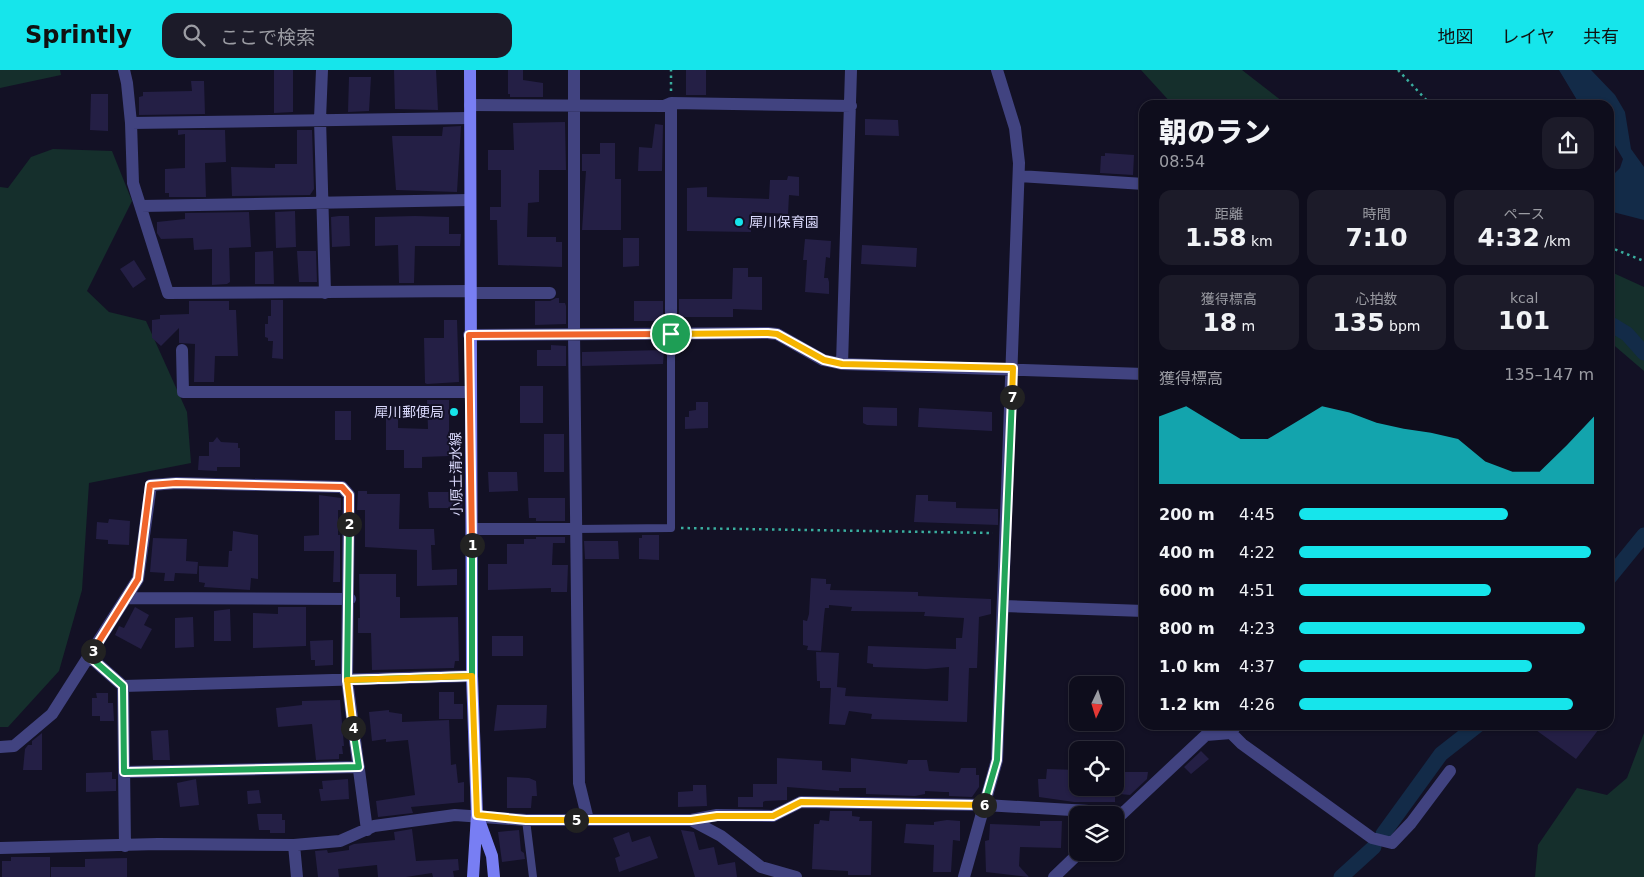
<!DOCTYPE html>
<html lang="ja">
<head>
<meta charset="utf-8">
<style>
	:root { --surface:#0e0d1c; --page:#1c1b29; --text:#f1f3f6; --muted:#9b9ca3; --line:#2e2d3b; --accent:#16e5eb }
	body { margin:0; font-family:"DejaVu Sans","Noto Sans JP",sans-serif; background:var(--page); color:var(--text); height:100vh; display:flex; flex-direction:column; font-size:19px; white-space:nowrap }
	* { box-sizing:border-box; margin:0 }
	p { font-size:16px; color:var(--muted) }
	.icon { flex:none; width:28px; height:28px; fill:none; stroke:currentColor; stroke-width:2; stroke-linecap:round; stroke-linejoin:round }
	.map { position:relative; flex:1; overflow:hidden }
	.drawer { position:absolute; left:1139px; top:30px; width:475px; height:630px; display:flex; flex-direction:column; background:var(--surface); border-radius:15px; box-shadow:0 1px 4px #0004,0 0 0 1px var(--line) }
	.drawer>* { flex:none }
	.needle { width:32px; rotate:184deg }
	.controls { position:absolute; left:1069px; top:606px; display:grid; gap:10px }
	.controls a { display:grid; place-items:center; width:55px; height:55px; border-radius:10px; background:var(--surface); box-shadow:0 1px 4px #0004,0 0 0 1px var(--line); font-size:25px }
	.pin { position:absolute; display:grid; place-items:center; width:42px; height:42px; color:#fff; margin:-21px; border:2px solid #fff; border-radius:50%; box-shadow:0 1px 5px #0007 }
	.km { position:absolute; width:25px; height:25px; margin:-12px; border-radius:50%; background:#222; color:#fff; font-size:14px; line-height:25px; text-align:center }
	.round { display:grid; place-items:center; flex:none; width:52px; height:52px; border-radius:15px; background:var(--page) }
	.overview { display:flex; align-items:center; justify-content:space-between; height:85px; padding:0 20px }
	h1 { font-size:28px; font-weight:800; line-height:38px }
	.stats { display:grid; grid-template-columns:repeat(3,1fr); gap:8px; height:85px; padding:5px 20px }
	.stats div { display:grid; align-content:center; border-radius:12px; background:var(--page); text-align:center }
	.stats b { font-size:25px; font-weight:800 }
	.stats small { font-size:14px; font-weight:400 }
	.stats p { font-size:14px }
	.chart { height:140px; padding:10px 20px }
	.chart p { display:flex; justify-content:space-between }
	.chart svg { width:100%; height:90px; margin-top:5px; fill:var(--accent); opacity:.7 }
	ul { padding:0 20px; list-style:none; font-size:16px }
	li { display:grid; grid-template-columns:80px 60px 1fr; align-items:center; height:38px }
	li i { height:12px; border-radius:6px; background:var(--accent) }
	header { display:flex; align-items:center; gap:30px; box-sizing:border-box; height:70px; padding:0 25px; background:var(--accent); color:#111 }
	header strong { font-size:24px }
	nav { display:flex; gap:28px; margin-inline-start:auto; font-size:18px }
	.search { width:350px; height:45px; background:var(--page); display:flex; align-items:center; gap:12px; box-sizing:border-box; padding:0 18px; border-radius:15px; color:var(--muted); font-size:19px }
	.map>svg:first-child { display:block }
	.green { fill:#152f2c }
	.water { fill:#132b48 }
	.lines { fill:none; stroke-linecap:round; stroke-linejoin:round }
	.canal { stroke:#132b48; stroke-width:15 }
	.building { fill:#241f45 }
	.path { stroke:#3aae9f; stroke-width:2.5; stroke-dasharray:2.5 4; stroke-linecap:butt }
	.lane { stroke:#414380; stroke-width:8 }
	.street { stroke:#414380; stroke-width:12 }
	.secondary { stroke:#787ef3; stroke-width:12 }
	.split-1-casing { stroke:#fff; stroke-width:10 }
	.split-2-casing { stroke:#fff; stroke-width:10 }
	.split-3-casing { stroke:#fff; stroke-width:10 }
	.split-4-casing { stroke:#fff; stroke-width:10 }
	.split-5-casing { stroke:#fff; stroke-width:10 }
	.split-6-casing { stroke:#fff; stroke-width:10 }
	.split-7-casing { stroke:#fff; stroke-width:10 }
	.split-8-casing { stroke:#fff; stroke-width:10 }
	.split-1 { stroke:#f0652b; stroke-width:6 }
	.split-2 { stroke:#22a559; stroke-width:6 }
	.split-3 { stroke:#f0652b; stroke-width:6 }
	.split-4 { stroke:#22a559; stroke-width:6 }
	.split-5 { stroke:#f5b400; stroke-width:6 }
	.split-6 { stroke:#f5b400; stroke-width:6 }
	.split-7 { stroke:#22a559; stroke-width:6 }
	.split-8 { stroke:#f5b400; stroke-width:6 }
	.poi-dot { fill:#16e5eb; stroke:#131125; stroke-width:2 }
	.labels { text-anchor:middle; stroke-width:4; stroke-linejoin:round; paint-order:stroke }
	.poi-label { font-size:14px; fill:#dad9fc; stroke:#131125; text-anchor:start }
	.street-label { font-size:14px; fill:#dad9fc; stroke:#131125 }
</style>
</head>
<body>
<header>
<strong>Sprintly</strong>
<div class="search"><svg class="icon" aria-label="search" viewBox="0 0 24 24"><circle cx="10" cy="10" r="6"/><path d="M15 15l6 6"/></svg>ここで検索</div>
<nav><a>地図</a><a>レイヤ</a><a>共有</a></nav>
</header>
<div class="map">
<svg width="1644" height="807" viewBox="0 0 1644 807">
	<rect width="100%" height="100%" fill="#131125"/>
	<path class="green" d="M0 0H60L61 5 0 18Z
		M1141 0H1242L1287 35H1173Z
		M53 79 112 81 132 131 87 221 109 242 146 251 187 342 191 393 89 413 82 520 59 601 8 657H0V117L8 118 31 87Z
		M1609 201 1644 217V301L1609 271Z
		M1644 663V807H1535L1538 775 1577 718 1607 725 1627 708Z"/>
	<path class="water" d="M1559 0H1591L1615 25 1625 42 1631 79 1644 97V150L1609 141V104H1614L1620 98 1623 89 1609 65V35H1580Z"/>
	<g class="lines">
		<path class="canal" d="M1609 253 1627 264 1644 283
			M1609 508 1644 465
			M1383 764 1441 684 1478 655
			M1341 807 1374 777"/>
	</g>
	<path class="building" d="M274 0H293V42L274 43Z
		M394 0H436L438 40 395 39Z
		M508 0H523V10L543 13V27H510V24H508Z
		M686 0H706V25H686Z
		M349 7H371L369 41 348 42Z
		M191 11H204L205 44 139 45V27L143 26V22L192 21Z
		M91 24H108V61L90 60Z
		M865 49 898 50 899 66 865 65Z
		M565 52 566 100H539V132L528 133 527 167H556V172H562V197L498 195 497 150H490V137H501V100H488V80H514L513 53Z
		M655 54 663 55 662 101H638L639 77 652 78Z
		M461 56 457 122 396 120 392 66H442L443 57Z
		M178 60H225L226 92 205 93 206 127H169V123H165V99L185 98V64L178 65Z
		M297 60H312L314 119 310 125 232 126 231 97 275 98V94H297Z
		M600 73H615V109H621V160H582L586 101H582V84H600Z
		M1105 83 1134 85 1133 105 1100 103 1101 86H1105Z
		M788 106 799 107V126L789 125 788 144 752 142 751 162 687 161V118L707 117V127L769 129 770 110H787Z
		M295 141 296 177 276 178 275 142Z
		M249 142 251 177 229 178 230 212 227 214 212 215V179L194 180 193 168 161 169 157 163V152L185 149V143Z
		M339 146H349L350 176 332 177 331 147Z
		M415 146 449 147V164H461L460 176H415L414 213H399L398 175 375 176V147Z
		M623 168H639V196L623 197Z
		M805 169 831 171 830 188 826 187 824 208H828L829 212V224L805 222 807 190H803Z
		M862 175 917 178 916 197 861 194Z
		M273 181 274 214H255V182Z
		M297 181H316L317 212H299Z
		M134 190 146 209 133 218 120 199Z
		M733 198H748V207H762V240L733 239V247H679V229H732Z
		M556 228H559V233H565L566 236V254L535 255V231H550Z
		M271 230H283V289L272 288 273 271H268V268L265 267V254H268V246H271Z
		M189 231H229V240H236L238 286H215L214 312H194L195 274 179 273V258L161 276 152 268V250L160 249V245L189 244Z
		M634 231H663V249L657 251H634Z
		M444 250H457L459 312 427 314 425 313 424 268H444Z
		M551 275 566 276V296H537V280H551Z
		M664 280 663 294 582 296V282Z
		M520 316H543V353H520Z
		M427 330H449V386L422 387V398H404V380H386V336H398V358L428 359Z
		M696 332H708V358L685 359V347H689V341L696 340Z
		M863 337 897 338V356L867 355 863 353Z
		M919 338 992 342V361L918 357Z
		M335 341H351V370H335Z
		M544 364H564V402H544Z
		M217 367 221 372 238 373V378H240V397H217V401L198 400 199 386H209V372H213Z
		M488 402H517L518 421 489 422Z
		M358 421H367V424H400L399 459H434L435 475H431L432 500 457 499V515L417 516V480L365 477V440H357Z
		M428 422H457L463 424 462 438H429Z
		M319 425 341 428V440H338V465H340V512H333L334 481H304V466L319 465Z
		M916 425H928V431L956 432V438L998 439V455L914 452Z
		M528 428H565V451H536V448H529Z
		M109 449 130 451 129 475 108 474V470L96 469 97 452 108 453Z
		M233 461 258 465V509L251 508 250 520 204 517 205 513 199 512V496L228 497 229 481H232Z
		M642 465H659V490L639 489V468H642Z
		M536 467H565V473H553L552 495H568L567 522H551V518L488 520V494H507V474H524V469H536Z
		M153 468 187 469 186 491 198 492 197 504 175 503 174 511H164L165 503 150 502Z
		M584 471H618L619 489H585Z
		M359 504H396V527H400V548L458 547 459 591H455L454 598 372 600 371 563H358V548H360Z
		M811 508 826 509V514H831L830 520 918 522V526L991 529V544L979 547 977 598H969L967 652 871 649 872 644 849 641 845 655 829 654 831 618H820V611H817L816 582 839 583 837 617 846 618 845 626 948 631 949 597 926 599 873 597V594L867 593 868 576 956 579V568H962L964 548 924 546 925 542 851 541 852 537 829 535V538H825L824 546 821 581 807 580 808 576 803 575V550L807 551 809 544Z
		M135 537 149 545 144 555 152 559 141 579 115 565 119 556 124 558Z
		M278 537H306V576L253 578V543L278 544Z
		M230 539 231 571H214V541Z
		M193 547 194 577 175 578V548Z
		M492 566H523V586H492Z
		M333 570V595L315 596V590H311L310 571Z
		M439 622H454V634H463V649H439Z
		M96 623H108V633H113L114 651H100V646H92V628H97Z
		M340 630 344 676H342L343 684H339V689L316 690 312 654 278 657 276 638 302 635V631Z
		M497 635H547L546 658 494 661Z
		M389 640V642L402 644V652L449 650 451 695 456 694 458 713 464 712V732L411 737 413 743 378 747 376 731 415 725 408 670 386 672V669L372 671 369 642Z
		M1529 655H1602L1576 689Z
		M168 660 170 690H153L151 661Z
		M42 663V700H23L25 679 28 675H32V671Z
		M1201 681 1209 689 1191 704 1184 697Z
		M777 688 822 691V700L851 702V688L907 694 908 690H927L929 701 959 703 961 698H976V705H979V717L972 727 949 726V722H944L925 721V724L915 726 892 725 866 724V718H839V721L787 717V730L765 731 763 732V737H738V727H753V714H777Z
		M1047 699 1078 700V718H1115V732H1074L1039 727 1038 709H1046Z
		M112 702V709H116V721L86 722V703Z
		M1122 702H1148L1147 709 1130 725 1120 724Z
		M507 707 529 708 536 711 537 726H532L531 738H507Z
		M196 709 199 735 180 737 177 713Z
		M348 709 349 729 321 731 319 719H323L322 711Z
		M693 715H706L707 736 678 737V722L693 721Z
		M259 720 261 733 248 734 247 721Z
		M830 741H852V746L860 747 859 751H872L871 805H848V801L812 799 814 754H819L820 750 829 751Z
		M257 744H282V750H285V763H270V760H259Z
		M947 750 960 751V771L953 770 951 802H933L934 775 904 773 906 754 934 755V752Z
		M1040 751H1062L1061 778 1020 777 1019 796 1029 807 986 802 985 771 989 770 990 754 1040 756Z
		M412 759 416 791 458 789 459 800 453 801 454 807H433L432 803 406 807H378L377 795 338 799 339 807H318L315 781 327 780 328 783 349 780V776L354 774 395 770 394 762Z
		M519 760 521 781 524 783 525 789 502 792 498 762Z
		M681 760 694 762 699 780 714 777 718 795 735 792 737 807H695Z
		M629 762 632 772 650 766 658 788 619 802 615 788 620 786 613 768Z
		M11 787H50V807H2V791H11Z
		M127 788V807H51V797H85V789Z"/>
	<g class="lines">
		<path class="path" d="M1398 0 1431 35
			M671 21V0
			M1609 177 1644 191
			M681 458 993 463"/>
		<path class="lane" d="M575 459 671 458V265
			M526 750 533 807"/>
		<path class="street" d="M124 0 127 13 131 53 133 113 168 223 470 221
			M322 0 320 49 325 223
			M574 0V263L579 713 588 750
			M470 35 664 36 671 33 851 36
			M131 53 469 48
			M1019 106 1144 114
			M141 136 469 130
			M470 223H550
			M469 265 768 263 777 264 823 290 842 294 1144 304
			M671 265V33
			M182 280 183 322H470
			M842 294 851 0
			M472 459H575
			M127 528 350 529
			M1004 536 1144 541
			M90 587 123 616 125 776
			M123 616 472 606
			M1236 655 1231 663 1242 674 1372 768 1392 773 1411 753 1450 701
			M0 677 14 676 52 644 138 509 151 415 177 413 342 417 349 425 347 610 367 760
			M124 702 359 697
			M1123 743 1206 665 1231 663
			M691 750 721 766 761 797 796 807
			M294 775 297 807
			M0 778 158 774 294 775 340 771 374 756 455 745 526 750H691L717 745 773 746 801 732 985 735 1123 743 1115 750
			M964 807 997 690 1019 93 1015 58 997 0
			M1054 807 1080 782"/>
		<path class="secondary" d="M470 0 472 606 477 745 473 807
			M479 750 492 786 494 807"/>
	</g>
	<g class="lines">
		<g class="split-1-casing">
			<path id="split-1" d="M472 475 469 265 671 264"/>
		</g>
		<g class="split-2-casing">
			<path id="split-2" d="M349 454 347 610 472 606V475"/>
		</g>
		<g class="split-3-casing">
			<path id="split-3" d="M93 581 138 509 150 415 176 413 342 417 349 425V454"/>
		</g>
		<g class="split-4-casing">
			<path id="split-4" d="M93 581 90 587 123 616 124 702 359 697 353 658"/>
		</g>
		<g class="split-5-casing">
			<path id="split-5" d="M353 658 347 610 472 606 477 745 526 750H576"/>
		</g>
		<g class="split-6-casing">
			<path id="split-6" d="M576 750H691L717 746H773L801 732 984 735"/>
		</g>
		<g class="split-7-casing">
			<path id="split-7" d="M984 735 997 690 1012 327"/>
		</g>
		<g class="split-8-casing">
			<path id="split-8" d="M671 264 768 263 777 264 824 290 842 294 1013 298 1012 327"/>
		</g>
		<use href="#split-1" class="split-1"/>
		<use href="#split-2" class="split-2"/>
		<use href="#split-3" class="split-3"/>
		<use href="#split-4" class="split-4"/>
		<use href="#split-5" class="split-5"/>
		<use href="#split-6" class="split-6"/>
		<use href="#split-7" class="split-7"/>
		<use href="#split-8" class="split-8"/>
	</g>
	<g class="poi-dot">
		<circle cx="739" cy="152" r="5"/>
		<circle cx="454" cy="342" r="5"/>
	</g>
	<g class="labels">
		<g class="poi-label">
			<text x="749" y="157">犀川保育園</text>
			<text x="444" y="347" text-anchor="end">犀川郵便局</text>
		</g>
		<g class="street-label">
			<text transform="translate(456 404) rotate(-91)" y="5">小原土清水線</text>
		</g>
	</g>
</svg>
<div class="controls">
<a><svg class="needle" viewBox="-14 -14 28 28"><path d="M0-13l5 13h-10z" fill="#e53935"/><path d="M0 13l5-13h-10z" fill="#9b9ca3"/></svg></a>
<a><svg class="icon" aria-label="locate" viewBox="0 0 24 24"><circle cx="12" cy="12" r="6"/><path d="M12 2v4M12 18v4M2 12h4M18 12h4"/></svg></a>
<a><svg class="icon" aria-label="layers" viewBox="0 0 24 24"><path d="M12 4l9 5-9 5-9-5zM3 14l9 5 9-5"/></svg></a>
</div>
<div class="pin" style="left:671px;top:264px;background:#1e9e55"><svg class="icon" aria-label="arrive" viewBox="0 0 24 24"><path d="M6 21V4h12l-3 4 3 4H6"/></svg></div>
<b class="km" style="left:472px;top:475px">1</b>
<b class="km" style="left:349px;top:454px">2</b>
<b class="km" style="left:93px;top:581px">3</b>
<b class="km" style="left:353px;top:658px">4</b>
<b class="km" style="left:576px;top:750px">5</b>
<b class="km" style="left:984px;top:735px">6</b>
<b class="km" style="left:1012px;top:327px">7</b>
<section class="drawer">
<div class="overview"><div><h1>朝のラン</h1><p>08:54</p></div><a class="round"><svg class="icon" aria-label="share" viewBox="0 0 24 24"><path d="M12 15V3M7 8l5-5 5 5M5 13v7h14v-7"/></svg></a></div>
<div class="stats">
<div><p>距離</p><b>1.58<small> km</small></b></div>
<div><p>時間</p><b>7:10</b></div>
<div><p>ペース</p><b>4:32<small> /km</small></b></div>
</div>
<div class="stats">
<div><p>獲得標高</p><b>18<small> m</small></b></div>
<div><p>心拍数</p><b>135<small> bpm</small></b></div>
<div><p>kcal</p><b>101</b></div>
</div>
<div class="chart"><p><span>獲得標高</span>135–147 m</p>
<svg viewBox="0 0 160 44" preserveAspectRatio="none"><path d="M0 44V11L10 6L20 14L30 22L40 22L50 14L60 6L70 9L80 14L90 17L100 19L110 22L120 33L130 38L140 38L150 25L160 11V44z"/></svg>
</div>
<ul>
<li><b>200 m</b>4:45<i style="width:71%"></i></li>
<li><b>400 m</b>4:22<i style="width:99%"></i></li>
<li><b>600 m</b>4:51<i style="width:65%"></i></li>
<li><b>800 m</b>4:23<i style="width:97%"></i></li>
<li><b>1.0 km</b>4:37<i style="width:79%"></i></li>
<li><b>1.2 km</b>4:26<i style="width:93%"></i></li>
</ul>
</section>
</div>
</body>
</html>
